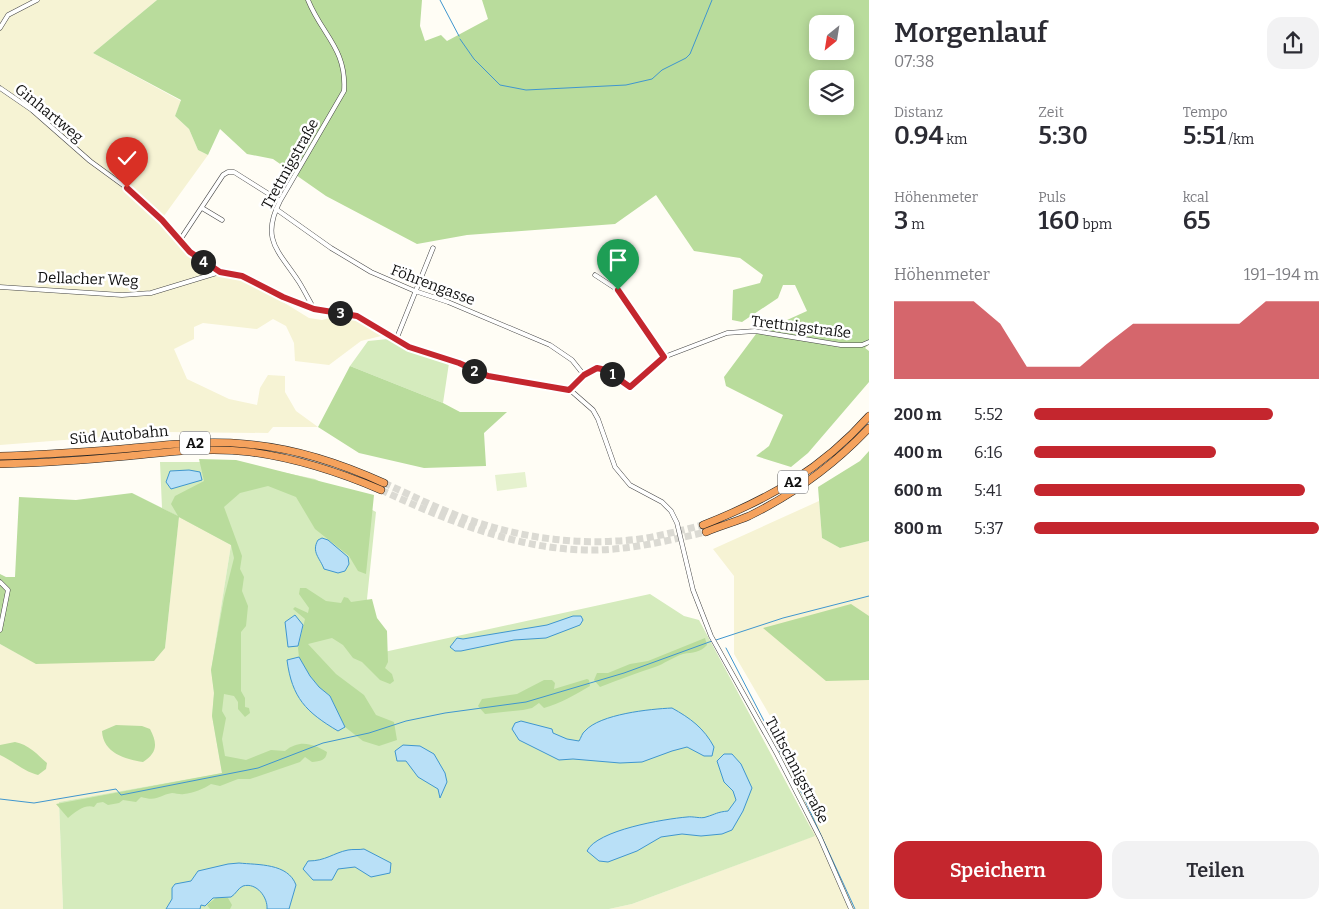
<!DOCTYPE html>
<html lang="de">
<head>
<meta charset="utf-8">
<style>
	:root { --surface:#fff; --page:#f2f2f3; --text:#2b2b33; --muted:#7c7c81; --accent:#c4262e }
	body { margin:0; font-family:Bitter,serif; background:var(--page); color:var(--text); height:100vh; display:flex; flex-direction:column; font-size:19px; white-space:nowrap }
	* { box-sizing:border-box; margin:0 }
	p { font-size:16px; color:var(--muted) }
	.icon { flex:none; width:28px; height:28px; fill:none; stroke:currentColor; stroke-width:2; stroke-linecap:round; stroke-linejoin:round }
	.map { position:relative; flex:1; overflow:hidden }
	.side { display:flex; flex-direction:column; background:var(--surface); width:475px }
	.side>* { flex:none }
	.needle { width:32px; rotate:210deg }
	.tools { position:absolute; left:809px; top:15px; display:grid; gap:10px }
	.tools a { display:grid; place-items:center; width:45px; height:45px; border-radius:10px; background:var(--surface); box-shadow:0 2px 12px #0003; font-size:25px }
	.pin { position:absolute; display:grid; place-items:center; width:42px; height:42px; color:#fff; margin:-51px -21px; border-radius:50% 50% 50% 0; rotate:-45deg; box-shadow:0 0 5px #0007 }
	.pin .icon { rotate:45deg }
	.km { position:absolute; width:25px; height:25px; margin:-12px; border-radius:50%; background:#222; color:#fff; font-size:14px; line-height:25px; text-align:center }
	.round { display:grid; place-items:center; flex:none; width:52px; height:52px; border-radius:15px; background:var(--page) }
	.summary { display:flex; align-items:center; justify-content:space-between; height:85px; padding:0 25px }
	h1 { font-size:28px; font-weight:600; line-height:38px }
	.stats { display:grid; grid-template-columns:repeat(3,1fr); gap:8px; height:85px; padding:5px 25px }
	.stats div { display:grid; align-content:center }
	.stats b { font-size:25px; font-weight:600 }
	.stats small { font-size:14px; font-weight:400 }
	.stats p { font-size:14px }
	.chart { height:140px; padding:10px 25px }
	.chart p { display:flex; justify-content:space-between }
	.chart svg { width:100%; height:90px; margin-top:5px; fill:var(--accent); opacity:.7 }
	.primary-button { display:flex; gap:10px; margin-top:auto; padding:10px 25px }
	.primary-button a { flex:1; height:58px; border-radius:15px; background:var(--accent); color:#fff; font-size:20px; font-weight:600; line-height:58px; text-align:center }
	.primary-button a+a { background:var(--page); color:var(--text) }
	ul { padding:0 25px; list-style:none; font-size:16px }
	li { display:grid; grid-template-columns:80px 60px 1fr; align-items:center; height:38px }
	li i { height:12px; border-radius:6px; background:var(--accent) }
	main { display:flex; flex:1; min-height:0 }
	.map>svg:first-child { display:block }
	.farmland { fill:#f6f3d4 }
	.green { fill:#d5ebbd }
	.forest { fill:#b9dc9c; fill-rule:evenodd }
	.pitch { fill:#e6f2cf }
	.water { fill:#b9e0f7; stroke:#3f96cf }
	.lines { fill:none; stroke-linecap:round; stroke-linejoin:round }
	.stream { stroke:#3f96cf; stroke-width:1 }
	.highway-tunnel { stroke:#dbdad3; stroke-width:7; stroke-dasharray:7 3.5; stroke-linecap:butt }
	.street-casing { stroke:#444; stroke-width:5 }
	.highway-casing { stroke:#222; stroke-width:8 }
	.street { stroke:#fff; stroke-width:4 }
	.highway { stroke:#f5a25d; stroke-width:7 }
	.route-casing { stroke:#fff; stroke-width:10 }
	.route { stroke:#c4262e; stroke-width:6 }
	.labels { text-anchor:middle; stroke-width:5; stroke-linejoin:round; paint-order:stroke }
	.shield { fill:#fff; stroke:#585858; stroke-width:1 }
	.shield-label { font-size:14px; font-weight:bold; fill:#111 }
	.street-label { font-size:15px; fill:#111; stroke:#fff }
</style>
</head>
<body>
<main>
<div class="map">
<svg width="869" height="909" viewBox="0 0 869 909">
	<rect width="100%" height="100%" fill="#fffdf5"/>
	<path class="farmland" d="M0 0H157L93 53 181 101 175 116 189 129 198 150 208 155 161 220 186 251 200 263 221 275 238 276 247 280 309 318 322 320 340 315 351 316 369 324 385 335 361 341 329 365 295 361 294 343 286 326 273 319 257 329 203 323 194 327V339L174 349 187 379 229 399 257 405 260 388 268 375 285 376V392L296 411 318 427H273L268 433 167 432 0 445Z
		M819 501 822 538 840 548 869 541V909H609L632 904 814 836 778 750 773 721 734 654V576L713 549Z
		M179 516 231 545 211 670 214 693 212 716 222 773 59 802 63 909H0V644L37 664 165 648Z"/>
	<path class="green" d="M388 339 412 352 449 363 443 403 350 366 368 341Z
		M160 462H234L315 479 376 512 367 599 384 652 650 594 684 616 699 620 815 836 632 904 609 909H63L59 802 222 773 212 716 214 693 211 670 231 545 162 508Z"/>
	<path class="forest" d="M157 0H422L420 26 425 41 441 35 447 41 488 19 482 0H869V344L865 348 869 351V382L808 453 791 467 756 456 769 446 783 415 726 386 724 377 756 334 807 311 795 285H783L778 298 742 322 732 320 733 290 760 283 763 275 740 258 694 251 656 195 615 224 467 235 417 244 326 196 273 159 247 154 220 129 208 155 198 150 189 129 175 116 181 100 93 53ZM818 24H845V51H818ZM818 79H845V106H818Z
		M350 366 443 403 460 412H507L484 433 486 466 424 468 359 453 318 427Z
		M869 451V541L840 548 822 538 818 487 860 461Z
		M199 459 236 460 374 495 366 574 358 571 349 556 315 529 296 497 268 486 240 493 224 507 242 556 240 569 244 577 242 591 248 606 246 626 241 632V691L245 698V707L249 708 250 713 245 717 238 709V702L234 696 224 694 222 711 226 718 222 739 225 756 246 760 271 750 285 751C300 739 313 744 327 752 326 761 320 761 312 762L305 757 300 762 250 779H238L220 786 211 784C204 789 193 793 184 794 180 795 176 793 172 793 159 795 158 802 141 797L136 802 123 800 119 803 108 805 103 802 97 803 94 807C85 804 75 812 68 818L56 804 222 773 212 716 214 693 211 670 224 598 234 558 231 545 179 517 165 648 154 661 36 664 0 644V574L6 577H15L19 497 76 500 132 493 178 516 171 504 175 496 204 481Z
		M300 588H306L326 601 341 603 344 597 348 598 351 602 372 599 377 618 387 631 388 662 385 668 392 674 394 681 390 684 380 680 362 662 353 658 343 645 332 638 308 644 336 674 364 695 376 715 394 722 397 740 379 746 363 741 345 727 330 696 319 687 310 676 299 657 298 648 305 619 293 609 295 607 308 613 309 608 299 594Z
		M851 604 869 616V680L826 681 763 628Z
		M705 638 707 645C700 653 693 652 683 654 673 657 664 664 655 667 636 673 618 680 600 687L594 680 597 673H608L630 664 648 661Z
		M587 679 589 680 590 686C575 695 561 703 544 708L539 703 532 708 523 710 485 714 478 706 482 699 517 694 544 680H552L555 683 554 689Z
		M116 725 142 726 150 729C158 744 157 753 143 762 125 759 103 753 102 731Z
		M15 742C28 744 38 755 47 763L46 769 38 775C25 772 13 761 0 755V745Z
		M217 897 228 898 232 905 230 909H210L207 905Z"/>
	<path class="pitch" d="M525 472 527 487 497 491 495 475Z"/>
	<path class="water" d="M189 470 200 472 202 480 171 489 166 482 170 471Z
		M322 538 328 540 348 557 349 564 345 571 338 573 324 569C320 558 311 552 318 540Z
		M295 615 303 625 298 646 288 647 285 622Z
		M573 616H581L583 620 580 625 546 638 514 640 461 651H455L450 647 457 638 463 639 547 625Z
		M299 657 310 676 319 687 330 696 345 727 338 731C306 712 292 698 287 660Z
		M672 708C690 718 704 728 714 747L712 756H704L687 747 672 751 642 762 620 763 573 759 559 760 519 740 512 729 515 723 521 721 552 729 553 733 567 739 579 741C581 738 582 733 585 731 600 714 650 709 672 708Z
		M403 745 420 746 434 754 445 773 447 782 440 798 438 789 418 777 406 761H397L395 751Z
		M724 754H732L741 764 752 788 743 811 732 830 722 834 701 836 682 834 661 837 637 851 608 862 599 861 587 851C597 830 664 819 687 817 693 816 701 819 706 817 716 814 717 812 728 811L736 800 733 791 724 782 717 761Z
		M364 849 391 863 390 873 371 877 355 867 338 869 332 880H313L303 869 308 861C326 861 333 853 348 850 353 849 359 850 364 849Z
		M239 863C258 865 288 863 296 885L289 909H267C268 898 257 882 243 886 238 888 236 894 231 897L213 898 205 906 201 905 200 909H166L172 899V888L175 884 191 881 198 871 228 864Z"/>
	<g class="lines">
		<path class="stream" d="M440 0 459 36
			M460 39 474 59 500 85 526 90 626 85 652 79 662 70 686 58 690 54 712 0
			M716 640 783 618 869 596
			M726 648 803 796 855 909
			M0 799 34 803 116 789 121 795 258 768 323 743 369 733 406 721 445 713 526 702 624 673 712 641"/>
		<path class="highway-tunnel" d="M384 483C415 497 446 513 479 523 522 537 571 544 617 541 646 540 675 532 703 525
			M381 490C446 520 513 548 585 550 626 551 666 541 706 532"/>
		<g class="street-casing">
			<path id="street" d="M308 0C322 35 347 49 344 91L280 201C260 240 279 251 299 282 304 290 309 300 314 309
				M0 28 8 15 37 0
				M0 88 32 110 90 161 127 188 162 220 190 252 220 271
				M202 208 222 220
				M276 209 331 248 371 272 415 291 448 302 550 345 572 360 584 375
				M180 240 223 175 228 172H234L280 201
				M595 275 618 290 664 357
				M0 287 122 295 151 293 220 272 236 274 283 297 314 309 357 315 409 347 459 363 489 376 569 389
				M396 340 433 248
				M569 389 593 410 598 419 615 467 630 485 662 502 671 511 677 523 693 590 711 636 777 754 820 838 851 909
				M569 389 584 375 597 368 606 371 630 387 664 357 727 333 755 331 841 345H862L869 342
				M0 582 8 590 0 630"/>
		</g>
		<g class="highway-casing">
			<path id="highway" d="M0 456C40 455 81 452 121 449 163 445 205 440 246 444 295 448 340 463 384 483
				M0 464C43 463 86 460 129 456 169 452 210 447 250 452 296 458 339 472 381 490
				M703 525C769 499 822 469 869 416
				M706 532C720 526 735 522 749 516 794 494 835 464 869 428"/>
		</g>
		<use href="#street" class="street"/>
		<use href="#highway" class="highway"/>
	</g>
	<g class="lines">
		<g class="route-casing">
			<path id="route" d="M127 188 162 220 190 252 220 272 242 276 283 297 314 309 357 316 409 347 459 363 488 376 569 390 584 375 597 368 606 370 630 387 664 357 618 290"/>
		</g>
		<use href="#route" class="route"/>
	</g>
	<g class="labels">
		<g class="shield">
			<rect x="180" y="431.5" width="30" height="23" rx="4"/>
			<rect x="778" y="470.5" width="30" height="23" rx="4"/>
		</g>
		<g class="shield-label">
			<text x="195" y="448">A2</text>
			<text x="793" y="487">A2</text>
		</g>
		<g class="street-label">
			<text transform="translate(49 113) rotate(39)" y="5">Ginhartweg</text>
			<text transform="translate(290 164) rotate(-61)" y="5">Trettnigstraße</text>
			<text transform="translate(88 279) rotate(2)" y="5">Dellacher Weg</text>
			<text transform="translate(433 285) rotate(21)" y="5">Föhrengasse</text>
			<text transform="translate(801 327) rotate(7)" y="5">Trettnigstraße</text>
			<text transform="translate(119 435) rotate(-5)" y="5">Süd Autobahn</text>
			<text transform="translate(797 770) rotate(62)" y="5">Tultschnigstraße</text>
		</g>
	</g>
</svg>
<div class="tools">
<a><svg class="needle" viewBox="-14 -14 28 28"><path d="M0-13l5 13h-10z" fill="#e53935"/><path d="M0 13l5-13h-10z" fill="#7c7c81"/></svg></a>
<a><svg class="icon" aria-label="layers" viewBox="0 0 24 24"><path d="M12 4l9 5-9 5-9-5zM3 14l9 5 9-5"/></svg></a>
</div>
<div class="pin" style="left:618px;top:290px;background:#1e9e55"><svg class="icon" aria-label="arrive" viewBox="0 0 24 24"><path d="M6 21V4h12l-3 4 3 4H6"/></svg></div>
<div class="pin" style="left:127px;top:188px;background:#d93025"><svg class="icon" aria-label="check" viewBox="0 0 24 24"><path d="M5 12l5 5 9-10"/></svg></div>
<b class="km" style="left:612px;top:374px">1</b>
<b class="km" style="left:474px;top:371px">2</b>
<b class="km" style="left:340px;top:313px">3</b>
<b class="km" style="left:203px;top:262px">4</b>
</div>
<section class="side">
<div class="summary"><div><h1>Morgenlauf</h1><p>07:38</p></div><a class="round"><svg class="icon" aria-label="share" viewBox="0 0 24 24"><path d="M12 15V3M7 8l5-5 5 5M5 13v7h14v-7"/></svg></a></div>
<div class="stats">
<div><p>Distanz</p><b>0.94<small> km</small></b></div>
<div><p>Zeit</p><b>5:30</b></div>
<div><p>Tempo</p><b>5:51<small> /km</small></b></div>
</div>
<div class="stats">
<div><p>Höhenmeter</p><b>3<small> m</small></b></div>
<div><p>Puls</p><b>160<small> bpm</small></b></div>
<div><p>kcal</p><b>65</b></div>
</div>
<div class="chart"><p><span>Höhenmeter</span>191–194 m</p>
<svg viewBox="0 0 160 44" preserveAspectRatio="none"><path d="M0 44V6L10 6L20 6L30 6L40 17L50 38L60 38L70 38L80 27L90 17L100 17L110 17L120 17L130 17L140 6L150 6L160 6V44z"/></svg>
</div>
<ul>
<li><b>200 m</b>5:52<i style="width:84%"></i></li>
<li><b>400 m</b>6:16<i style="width:64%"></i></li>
<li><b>600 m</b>5:41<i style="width:95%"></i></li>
<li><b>800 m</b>5:37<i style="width:100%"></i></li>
</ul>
<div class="primary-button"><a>Speichern</a><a>Teilen</a></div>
</section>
</main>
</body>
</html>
